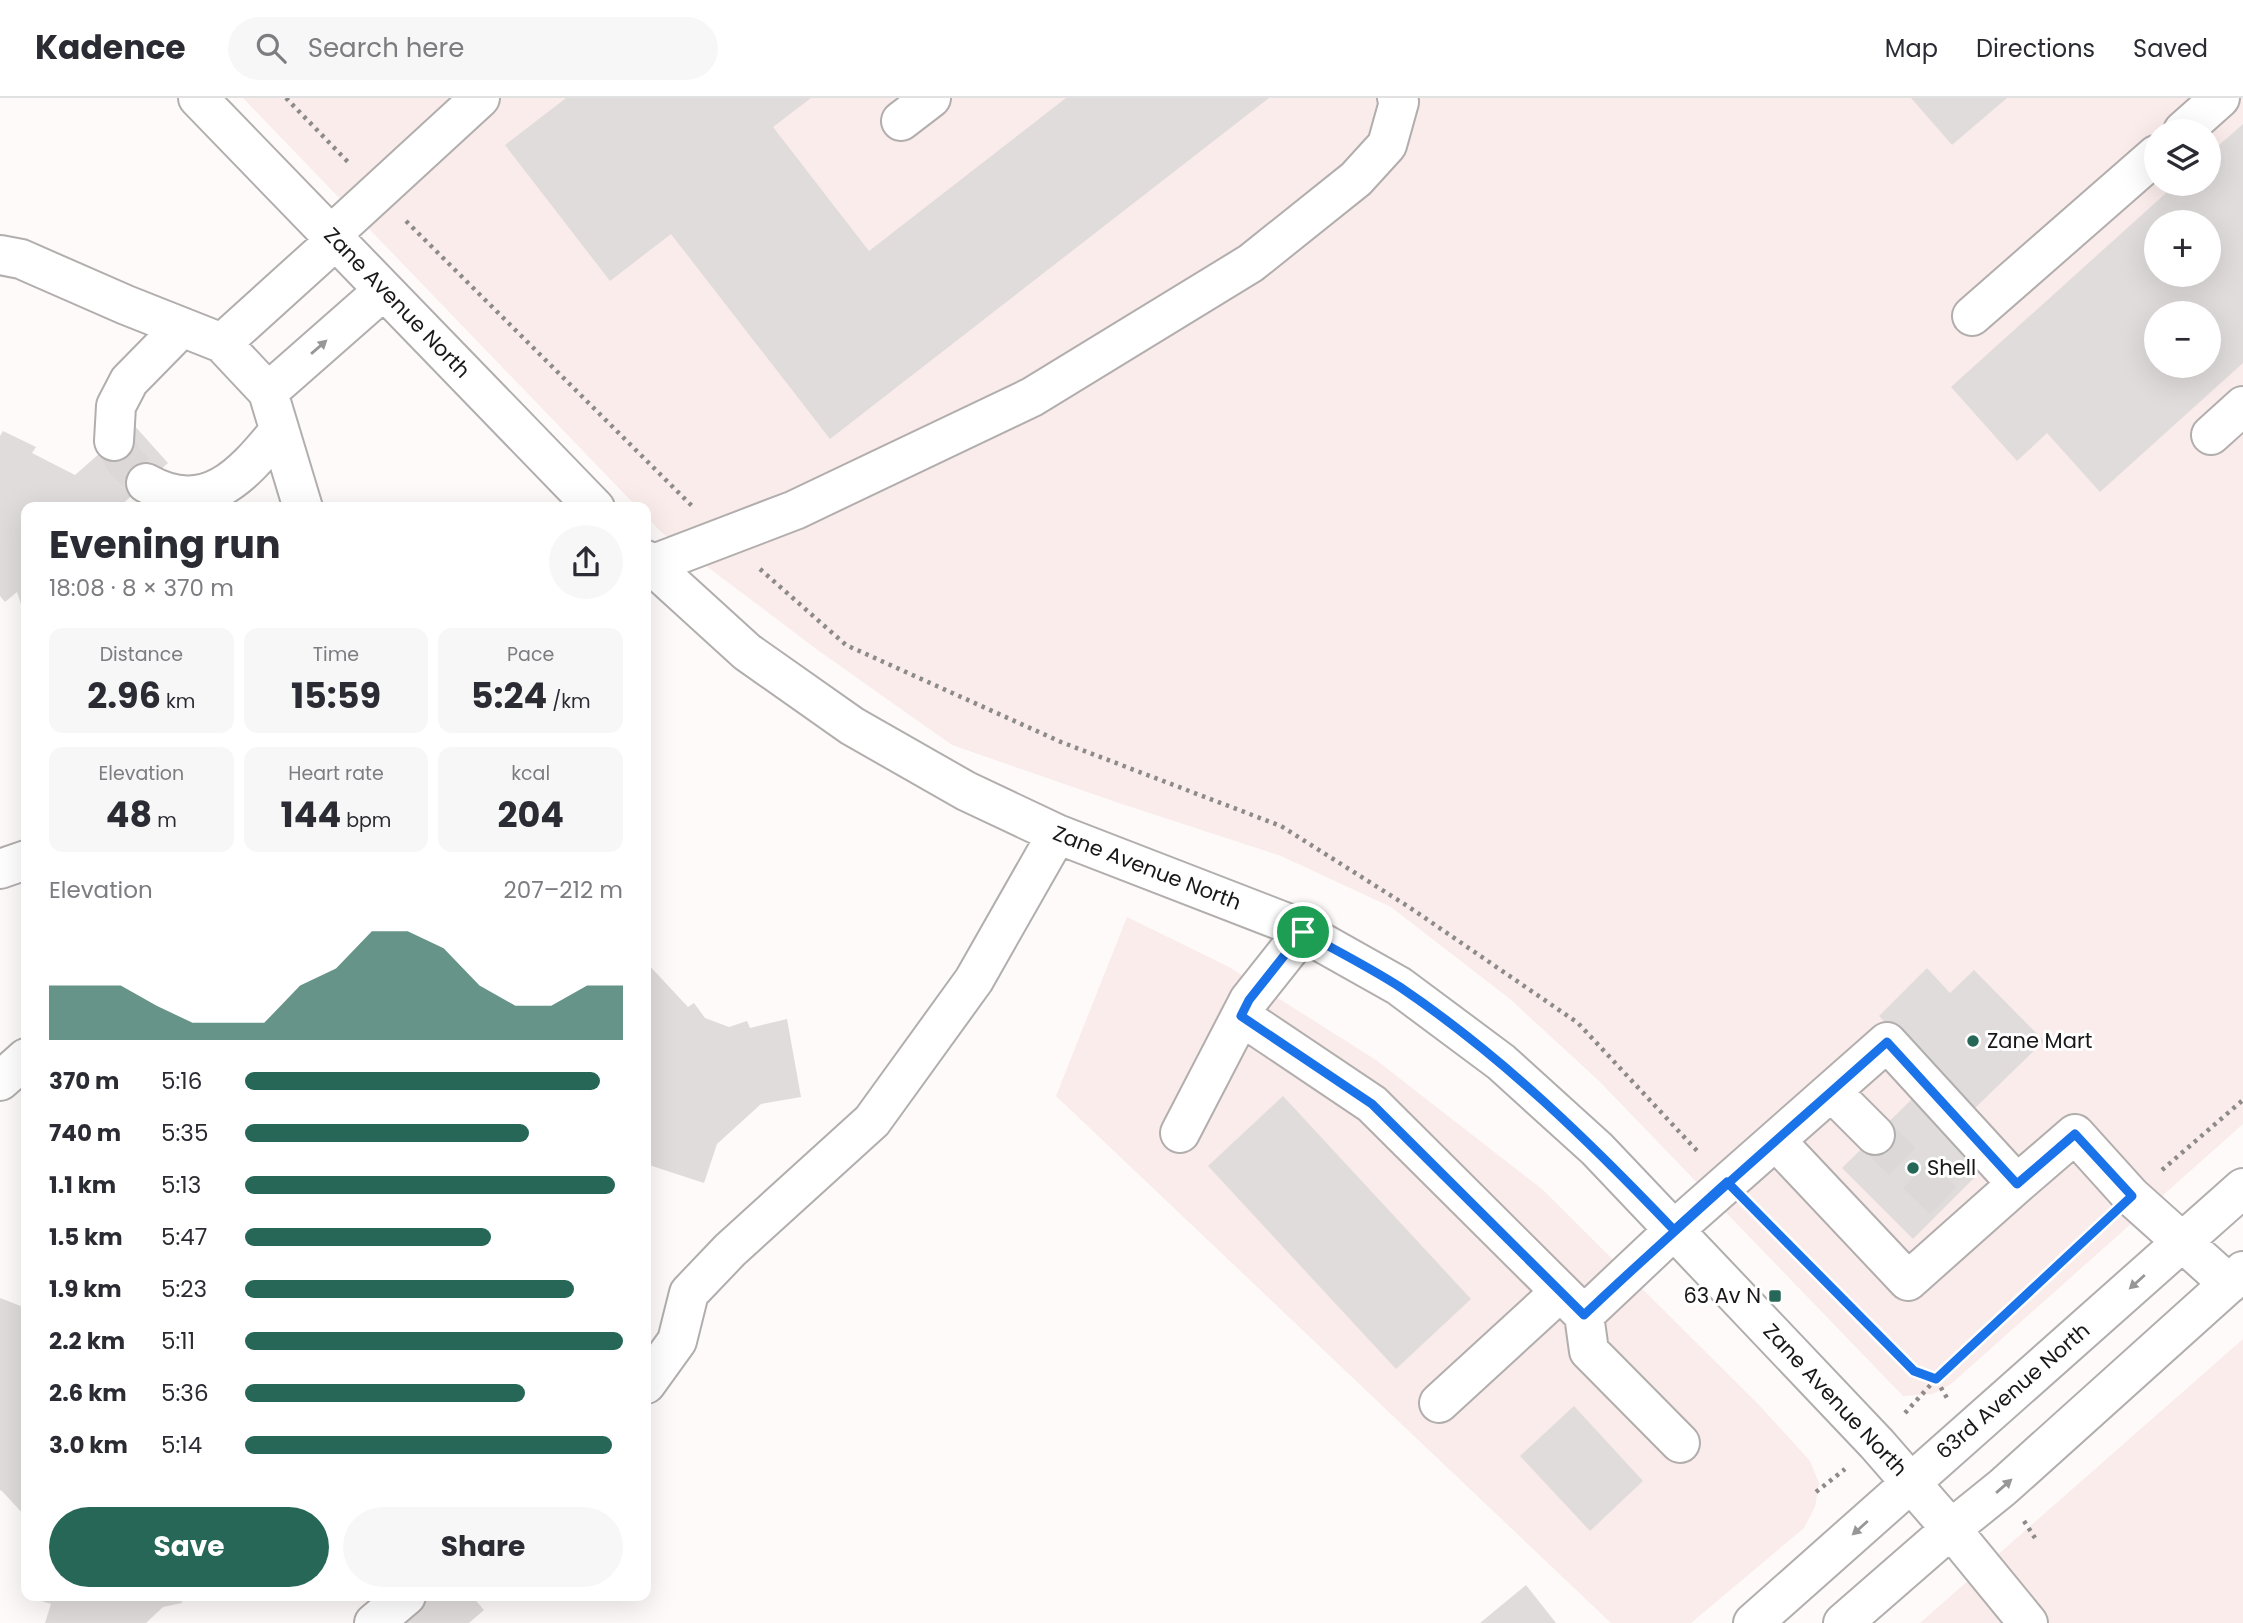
<!DOCTYPE html>
<html lang="en">
<head>
<meta charset="utf-8">
<style>
	:root { --surface:#fff; --page:#f7f7f7; --text:#2b2b33; --muted:#7c7c81; --line:#e1e1e2; --accent:#266757 }
	body { margin:0; font-family:Poppins,sans-serif; background:var(--page); color:var(--text); height:100vh; display:flex; flex-direction:column; font-size:26px; white-space:nowrap }
	* { box-sizing:border-box; margin:0 }
	p { font-size:23px; color:var(--muted) }
	.icon { flex:none; width:38px; height:38px; fill:none; stroke:currentColor; stroke-width:2; stroke-linecap:round; stroke-linejoin:round }
	.map { position:relative; flex:1; overflow:hidden }
	.panel { position:absolute; left:21px; top:404px; width:630px; height:1099px; display:flex; flex-direction:column; background:var(--surface); border-radius:14px; box-shadow:0 7px 28px #0002 }
	.panel>* { flex:none }
	.controls { position:absolute; left:2144px; top:21px; display:grid; gap:14px }
	.controls a { display:grid; place-items:center; width:77px; height:77px; border-radius:50%; background:var(--surface); box-shadow:0 7px 28px #0002; font-size:35px }
	.pin { position:absolute; display:grid; place-items:center; width:60px; height:60px; color:#fff; margin:-30px; border:4px solid #fff; border-radius:50%; box-shadow:0 2px 7px #0007 }
	.round { display:grid; place-items:center; flex:none; width:74px; height:74px; border-radius:37px; background:var(--page) }
	.head { display:flex; align-items:center; justify-content:space-between; height:119px; padding:0 28px }
	h1 { font-size:38px; font-weight:700; line-height:52px }
	.metrics { display:grid; grid-template-columns:repeat(3,1fr); gap:10px; height:119px; padding:7px 28px }
	.metrics div { display:grid; align-content:center; border-radius:14px; background:var(--page); text-align:center }
	.metrics b { font-size:35px; font-weight:700 }
	.metrics small { font-size:19px; font-weight:400 }
	.metrics p { font-size:19px }
	.chart { height:196px; padding:14px 28px }
	.chart p { display:flex; justify-content:space-between }
	.chart svg { width:100%; height:126px; margin-top:7px; fill:var(--accent); opacity:.7 }
	.action { display:flex; gap:14px; margin-top:auto; padding:14px 28px }
	.action a { flex:1; height:80px; border-radius:42px; background:var(--accent); color:#fff; font-size:28px; font-weight:700; line-height:80px; text-align:center }
	.action a+a { background:var(--page); color:var(--text) }
	ul { padding:0 28px; list-style:none; font-size:23px }
	li { display:grid; grid-template-columns:112px 84px 1fr; align-items:center; height:52px }
	li i { height:18px; border-radius:9px; background:var(--accent) }
	header { display:flex; align-items:center; gap:42px; box-sizing:border-box; height:98px; padding:0 35px; background:var(--surface); border-bottom:2px solid var(--line) }
	header strong { font-size:33px }
	nav { display:flex; gap:38px; margin-inline-start:auto; font-size:24px }
	.search { width:490px; height:63px; background:var(--page); display:flex; align-items:center; gap:18px; box-sizing:border-box; padding:0 24px; border-radius:38px; color:var(--muted); font-size:26px }
	.map>svg:first-child { display:block }
	.built { fill:#f9eceb; fill-rule:evenodd }
	.building { fill:#e1dcdc; fill-rule:evenodd }
	.lines { fill:none; stroke-linecap:round; stroke-linejoin:round }
	.minor-tunnel { stroke:#dcd8d7; stroke-width:38; stroke-dasharray:38 19; stroke-linecap:butt }
	.minor-casing { stroke:#b2aead; stroke-width:42 }
	.path { stroke:#8d8a8a; stroke-width:4.5; stroke-dasharray:3.5 5; stroke-linecap:butt }
	.minor { stroke:#fff; stroke-width:38 }
	.oneway { fill:#989797 }
	.route-casing { stroke:#fff; stroke-width:14 }
	.route { stroke:#1a73e8; stroke-width:9 }
	.poi-dot { fill:#266757; stroke:#fff; stroke-width:2.5 }
	.labels { text-anchor:middle; stroke-width:6; stroke-linejoin:round; paint-order:stroke }
	.street-label { font-size:21px; fill:#191717; stroke:#fff }
	.poi-label { font-size:21px; fill:#191717; stroke:#fff; text-anchor:start }
</style>
</head>
<body>
<header>
<strong>Kadence</strong>
<div class="search"><svg class="icon" aria-label="search" viewBox="0 0 24 24"><circle cx="10" cy="10" r="6"/><path d="M15 15l6 6"/></svg>Search here</div>
<nav><a>Map</a><a>Directions</a><a>Saved</a></nav>
</header>
<div class="map">
<svg width="2243" height="1525" viewBox="0 0 2243 1525">
	<rect width="100%" height="100%" fill="#fefaf9"/>
	<path class="built" d="M243 0H2243V1026L1951 1286 1933 1296 1903 1298 1599 983 1510 901 1391 809 1281 758 1116 704 952 647 819 553 661 434 646 418V410L637 409ZM2156 33H2208V86H2156ZM2156 124H2208V177H2156ZM2156 215H2208V268H2156Z
		M1127 819 1229 869 1376 962 1543 1092 1759 1307 1810 1363 1819 1385 1815 1409 1804 1430 1691 1525H1611L1056 998Z
		M2243 1241V1525H1920Z"/>
	<path class="building" d="M566 0H811L773 29 869 153 1066 0H1269L830 341 671 136 610 183 505 47Z
		M1911 0H2007L1952 47Z
		M2243 26V265L2100 394 2047 335 2017 363 1951 289 2176 86H2208V57ZM2156 124H2208V177H2156ZM2156 215H2208V268H2156Z
		M133 326 168 365 118 410H26V522L17 494 5 504 0 498V338L3 333 36 349 32 355 75 377Z
		M646 864 688 909 694 905 705 920 729 929 747 923 750 930 787 921 801 999 761 1006 717 1046 704 1085 646 1066Z
		M1927 870 1950 895 1974 872 2044 943 1972 1013 1879 918Z
		M1283 998 1471 1201 1396 1271 1208 1068Z
		M1913 1000 1983 1071 1913 1141 1842 1070Z
		M0 1200 26 1210V1419L1 1392 0 1393Z
		M1574 1308 1643 1383 1590 1433 1520 1358Z
		M1526 1487 1556 1525H1480Z
		M40 1498H181L182 1505 163 1509 146 1525H45L51 1506 38 1502Z
		M431 1498H472L484 1512 469 1525H400Z"/>
	<g class="lines">
		<path class="minor-tunnel" d="M114 343 123 361 146 385
			M1875 1037 1947 1106"/>
		<g class="minor-casing">
			<path id="minor" d="M198 0 595 410
				M901 23 931 0
				M2183 33 2220 0
				M331 137 480 0
				M0 157 21 161 126 207 222 245 268 294 303 410
				M1972 218 2156 57
				M222 245 336 142
				M268 294 384 192
				M2211 337 2243 308
				M114 343 116 308 129 283 182 229
				M146 385C206 419 242 378 278 334
				M646 462 747 554 852 628 966 693 1057 736 1287 825 1399 888 1501 964 1597 1051 1877 1346 1951 1431 2028 1525
				M651 467 795 412 1032 299 1251 165 1356 81 1387 47 1399 4 1397 0
				M0 771 26 762
				M1241 918 1372 1006 1584 1217 1589 1253 1680 1345
				M0 983 26 960
				M1832 994 1875 1037
				M1180 1035 1249 902 1303 834
				M1776 1043 1908 1183 2017 1086
				M1584 1217 1674 1132 1887 944 2017 1086 2075 1036 2131 1098 2229 1186
				M646 1286 677 1243 689 1195 730 1152 872 1023 974 882 1057 736
				M1439 1305 1560 1194
				M374 1525 406 1498
				M1753 1525 2243 1090
				M1843 1525 1951 1431 2003 1389 2243 1173"/>
		</g>
		<path class="path" d="M286 0 348 64
			M406 123 692 408
			M760 471 846 547 1061 644 1281 728 1409 809 1578 925 1700 1056
			M2162 1072 2243 1002
			M1758 1115 1914 1273 1936 1281 1947 1300
			M1905 1315 1945 1271 2101 1128
			M1816 1394 1845 1371
			M2024 1423 2035 1440"/>
		<use href="#minor" class="minor"/>
	</g>
	<defs><path id="oneway-solid" d="M-6-.8H1V-3.2L6.5 0L1 3.2V.8H-6Z" transform="scale(1.75)"/></defs>
	<g class="oneway">
		<use href="#oneway-solid" transform="translate(319 249) rotate(-41)"/>
		<use href="#oneway-solid" transform="translate(2137 1184) rotate(138)"/>
		<use href="#oneway-solid" transform="translate(2004 1388) rotate(-41)"/>
		<use href="#oneway-solid" transform="translate(1860 1430) rotate(138)"/>
	</g>
	<g class="lines">
		<g class="route-casing">
			<path id="route" d="M1303 834 1249 902 1241 918 1372 1006 1584 1217C1683 1123 1785 1035 1887 944L2017 1086 2075 1036 2132 1098 1936 1281 1914 1273 1727 1084 1674 1132C1589 1043 1502 958 1400 889 1369 869 1335 852 1303 834"/>
		</g>
		<use href="#route" class="route"/>
	</g>
	<g class="poi-dot">
		<circle cx="1973" cy="943" r="7"/>
		<circle cx="1913" cy="1070" r="7"/>
		<rect x="1768" y="1191" width="14" height="14" rx="3.5"/>
	</g>
	<g class="labels">
		<g class="street-label">
			<text transform="translate(397 205) rotate(46)" y="7">Zane Avenue North</text>
			<text transform="translate(1147 770) rotate(21)" y="7">Zane Avenue North</text>
			<text transform="translate(2013 1293) rotate(-41)" y="7">63rd Avenue North</text>
			<text transform="translate(1835 1302) rotate(47)" y="7">Zane Avenue North</text>
		</g>
		<g class="poi-label">
			<text x="1987" y="950">Zane Mart</text>
			<text x="1927" y="1077">Shell</text>
			<text x="1761" y="1205" text-anchor="end">63 Av N</text>
		</g>
	</g>
</svg>
<div class="controls">
<a><svg class="icon" aria-label="layers" viewBox="0 0 24 24"><path d="M12 4l9 5-9 5-9-5zM3 14l9 5 9-5"/></svg></a>
<a>+</a>
<a>−</a>
</div>
<div class="pin" style="left:1303px;top:834px;background:#1e9e55"><svg class="icon" aria-label="arrive" viewBox="0 0 24 24"><path d="M6 21V4h12l-3 4 3 4H6"/></svg></div>
<section class="panel">
<div class="head"><div><h1>Evening run</h1><p>18:08 · 8 × 370 m</p></div><a class="round"><svg class="icon" aria-label="share" viewBox="0 0 24 24"><path d="M12 15V3M7 8l5-5 5 5M5 13v7h14v-7"/></svg></a></div>
<div class="metrics">
<div><p>Distance</p><b>2.96<small> km</small></b></div>
<div><p>Time</p><b>15:59</b></div>
<div><p>Pace</p><b>5:24<small> /km</small></b></div>
</div>
<div class="metrics">
<div><p>Elevation</p><b>48<small> m</small></b></div>
<div><p>Heart rate</p><b>144<small> bpm</small></b></div>
<div><p>kcal</p><b>204</b></div>
</div>
<div class="chart"><p><span>Elevation</span>207–212 m</p>
<svg viewBox="0 0 160 44" preserveAspectRatio="none"><path d="M0 44V25L10 25L20 25L30 32L40 38L50 38L60 38L70 25L80 19L90 6L100 6L110 12L120 25L130 32L140 32L150 25L160 25V44z"/></svg>
</div>
<ul>
<li><b>370 m</b>5:16<i style="width:94%"></i></li>
<li><b>740 m</b>5:35<i style="width:75%"></i></li>
<li><b>1.1 km</b>5:13<i style="width:98%"></i></li>
<li><b>1.5 km</b>5:47<i style="width:65%"></i></li>
<li><b>1.9 km</b>5:23<i style="width:87%"></i></li>
<li><b>2.2 km</b>5:11<i style="width:100%"></i></li>
<li><b>2.6 km</b>5:36<i style="width:74%"></i></li>
<li><b>3.0 km</b>5:14<i style="width:97%"></i></li>
</ul>
<div class="action"><a>Save</a><a>Share</a></div>
</section>
</div>
</body>
</html>
